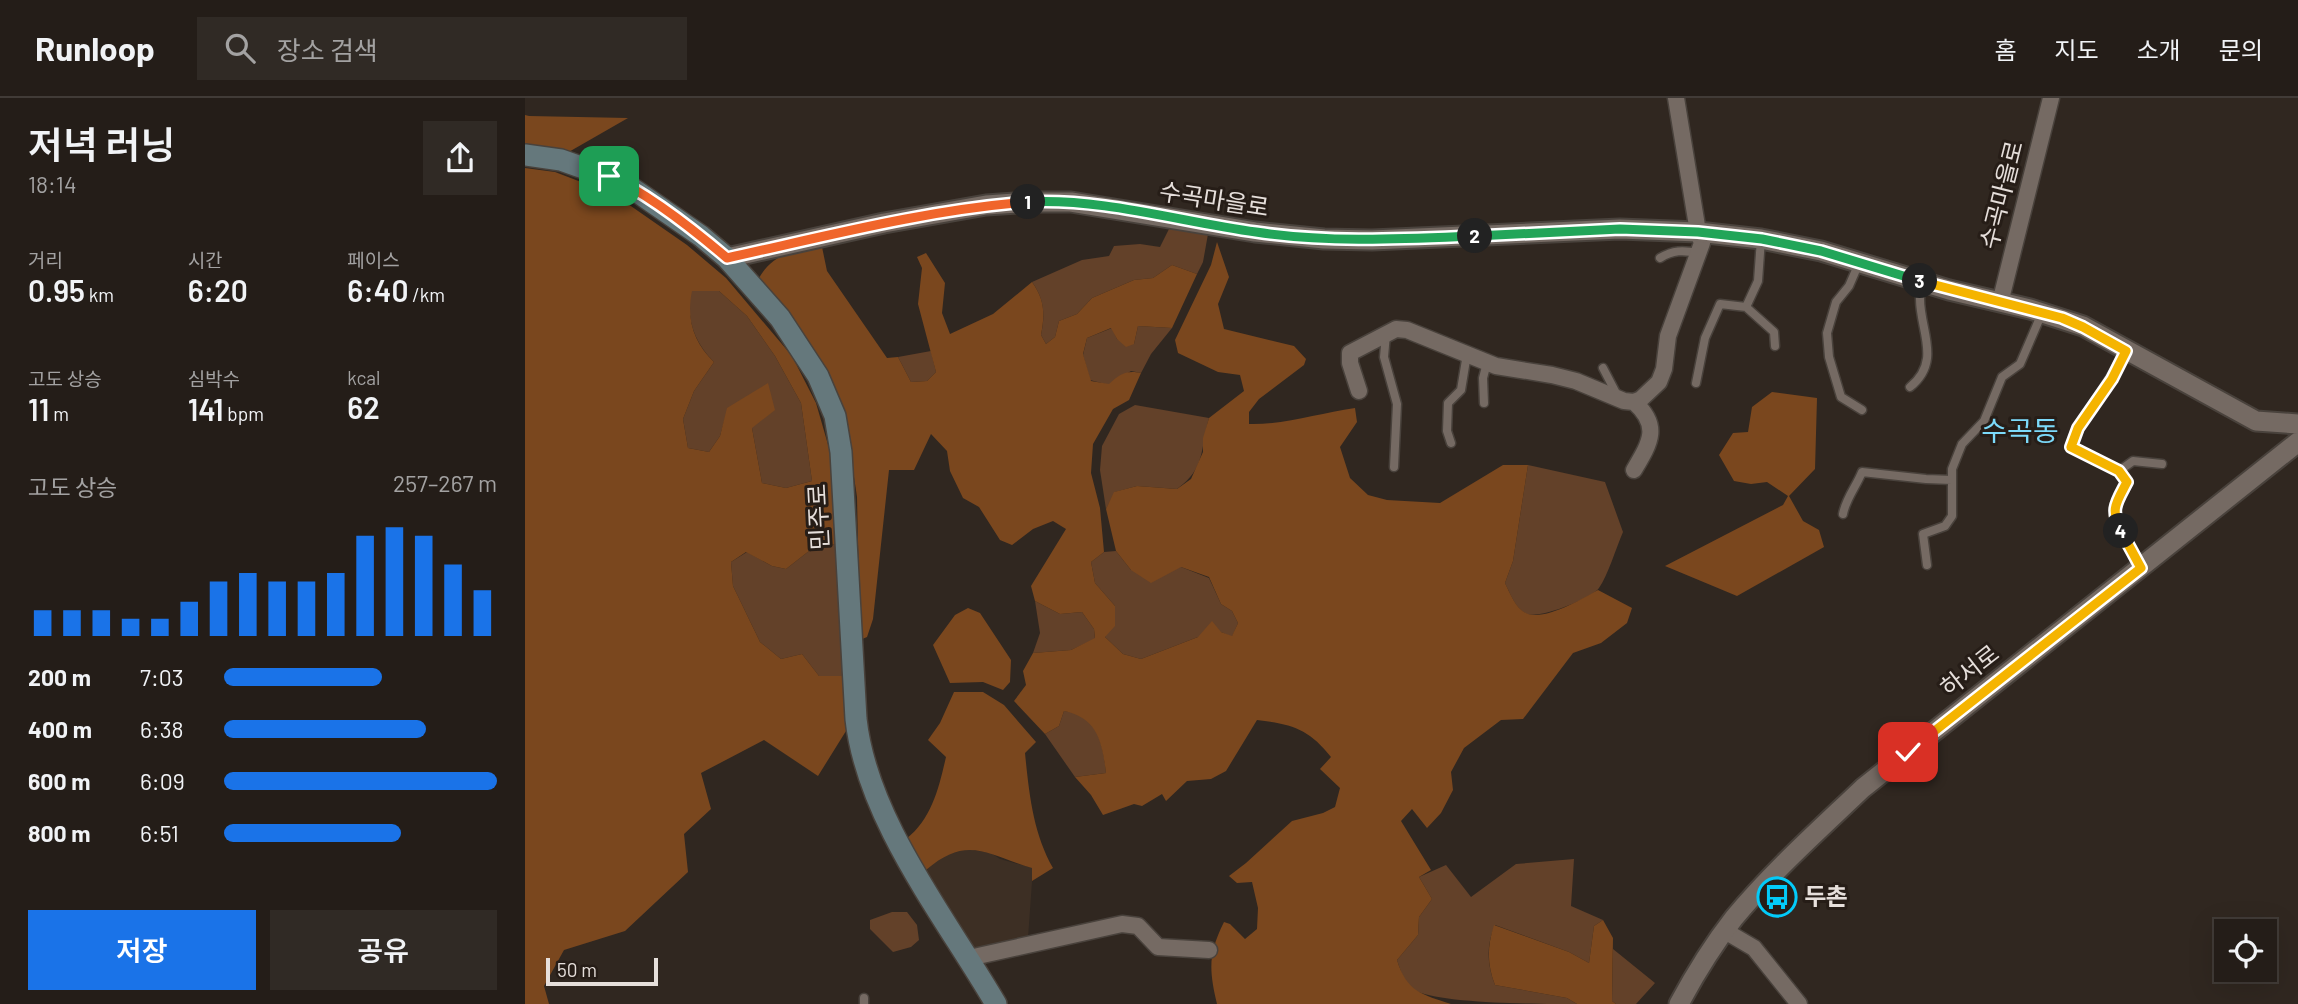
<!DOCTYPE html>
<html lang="ko">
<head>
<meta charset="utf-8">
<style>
	:root { --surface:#241d18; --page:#302a25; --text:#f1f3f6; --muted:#a3a2a2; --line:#413b37; --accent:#1a73e8 }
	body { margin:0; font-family:Barlow,"Noto Sans KR",sans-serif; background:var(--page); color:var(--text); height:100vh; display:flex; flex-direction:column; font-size:26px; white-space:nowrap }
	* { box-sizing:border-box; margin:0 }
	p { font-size:23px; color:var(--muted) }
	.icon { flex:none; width:38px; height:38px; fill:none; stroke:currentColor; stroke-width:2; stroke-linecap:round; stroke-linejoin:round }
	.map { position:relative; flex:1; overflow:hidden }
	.panel { display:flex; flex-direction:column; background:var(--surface); width:525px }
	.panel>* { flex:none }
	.tools { position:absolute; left:1689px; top:821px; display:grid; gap:14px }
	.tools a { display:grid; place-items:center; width:63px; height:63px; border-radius:0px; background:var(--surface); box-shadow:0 7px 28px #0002,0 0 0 2px var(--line); font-size:35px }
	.scale { position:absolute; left:21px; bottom:18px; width:112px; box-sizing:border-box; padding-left:7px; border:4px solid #e6dfdb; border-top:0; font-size:19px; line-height:24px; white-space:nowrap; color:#e6dfdb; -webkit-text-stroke:5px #261d17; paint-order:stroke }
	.pin { position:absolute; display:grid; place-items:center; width:60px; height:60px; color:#fff; margin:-30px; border-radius:14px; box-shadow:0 4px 10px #0006 }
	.km { position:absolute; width:35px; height:35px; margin:-18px; border-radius:50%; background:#222; color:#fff; font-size:19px; line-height:35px; text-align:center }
	.round { display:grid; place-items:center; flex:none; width:74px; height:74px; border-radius:0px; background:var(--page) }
	.head { display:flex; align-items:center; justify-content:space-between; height:119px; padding:0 28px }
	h1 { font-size:38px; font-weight:600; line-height:52px }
	.metrics { display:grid; grid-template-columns:repeat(3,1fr); gap:10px; height:119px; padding:7px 28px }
	.metrics div { display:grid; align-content:center }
	.metrics b { font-size:30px; font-weight:600 }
	.metrics small { font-size:19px; font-weight:400 }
	.metrics p { font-size:19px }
	.chart { height:196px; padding:14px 28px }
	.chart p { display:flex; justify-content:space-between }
	.chart svg { width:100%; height:126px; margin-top:7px; stroke:var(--accent); stroke-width:6 }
	.primary-button { display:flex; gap:14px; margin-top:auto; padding:14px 28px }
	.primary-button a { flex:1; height:80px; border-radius:0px; background:var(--accent); color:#fff; font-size:28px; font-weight:600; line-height:80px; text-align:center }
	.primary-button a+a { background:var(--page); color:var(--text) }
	ul { padding:0 28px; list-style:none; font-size:23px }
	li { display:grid; grid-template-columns:112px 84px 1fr; align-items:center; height:52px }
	li i { height:18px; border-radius:9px; background:var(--accent) }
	header { display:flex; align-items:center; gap:42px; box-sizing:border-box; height:98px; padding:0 35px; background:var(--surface); border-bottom:2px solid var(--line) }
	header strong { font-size:33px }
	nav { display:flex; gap:38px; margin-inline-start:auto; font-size:24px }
	.search { width:490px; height:63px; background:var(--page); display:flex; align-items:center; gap:18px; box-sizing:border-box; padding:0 24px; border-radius:0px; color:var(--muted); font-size:26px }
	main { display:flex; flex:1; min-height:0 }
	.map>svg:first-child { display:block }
	.built { fill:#3d2f24 }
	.green { fill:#634129 }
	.forest { fill:#7a471e; fill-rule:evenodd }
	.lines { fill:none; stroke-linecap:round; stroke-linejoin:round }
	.service-casing { stroke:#49423c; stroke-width:11 }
	.minor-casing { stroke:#49423c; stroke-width:19 }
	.tertiary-casing { stroke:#49423c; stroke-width:23 }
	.secondary-casing { stroke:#49423c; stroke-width:24 }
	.service { stroke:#756a63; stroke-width:8 }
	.minor { stroke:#756a63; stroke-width:16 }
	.tertiary { stroke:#756a63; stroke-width:19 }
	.secondary { stroke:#65787c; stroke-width:21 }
	.split-1-casing { stroke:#fff; stroke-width:14 }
	.split-2-casing { stroke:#fff; stroke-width:14 }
	.split-3-casing { stroke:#fff; stroke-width:14 }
	.split-4-casing { stroke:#fff; stroke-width:14 }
	.split-5-casing { stroke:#fff; stroke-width:14 }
	.split-1 { stroke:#f0652b; stroke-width:9 }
	.split-2 { stroke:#22a559; stroke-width:9 }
	.split-3 { stroke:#22a559; stroke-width:9 }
	.split-4 { stroke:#f5b400; stroke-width:9 }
	.split-5 { stroke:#f5b400; stroke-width:9 }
	.labels { text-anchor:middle; stroke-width:6; stroke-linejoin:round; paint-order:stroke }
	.street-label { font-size:24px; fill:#e6dfdb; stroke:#261d17 }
	.poi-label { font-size:24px; font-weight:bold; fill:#e6dfdb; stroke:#261d17; text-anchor:start }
	.quarter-label { font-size:28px; fill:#7cdafa; stroke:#261d17 }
</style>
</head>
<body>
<header>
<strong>Runloop</strong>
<div class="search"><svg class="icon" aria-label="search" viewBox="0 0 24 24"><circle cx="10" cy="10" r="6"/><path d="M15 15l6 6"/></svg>장소 검색</div>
<nav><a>홈</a><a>지도</a><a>소개</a><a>문의</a></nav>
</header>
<main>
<section class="panel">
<div class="head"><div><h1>저녁 러닝</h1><p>18:14</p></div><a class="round"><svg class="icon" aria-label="share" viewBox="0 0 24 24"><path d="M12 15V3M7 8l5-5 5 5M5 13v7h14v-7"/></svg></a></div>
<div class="metrics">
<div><p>거리</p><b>0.95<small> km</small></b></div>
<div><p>시간</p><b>6:20</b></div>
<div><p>페이스</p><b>6:40<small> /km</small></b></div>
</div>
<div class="metrics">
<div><p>고도 상승</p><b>11<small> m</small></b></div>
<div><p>심박수</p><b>141<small> bpm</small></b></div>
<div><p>kcal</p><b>62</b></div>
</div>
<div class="chart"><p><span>고도 상승</span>257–267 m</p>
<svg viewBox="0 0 160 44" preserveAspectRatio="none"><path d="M5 44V35M15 44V35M25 44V35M35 44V38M45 44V38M55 44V32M65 44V25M75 44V22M85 44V25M95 44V25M105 44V22M115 44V9M125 44V6M135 44V9M145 44V19M155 44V28"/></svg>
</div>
<ul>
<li><b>200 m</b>7:03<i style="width:58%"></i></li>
<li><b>400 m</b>6:38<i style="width:74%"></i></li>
<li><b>600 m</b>6:09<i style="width:100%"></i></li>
<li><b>800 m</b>6:51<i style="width:65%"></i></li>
</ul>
<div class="primary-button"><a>저장</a><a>공유</a></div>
</section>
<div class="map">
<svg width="1773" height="906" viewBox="0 0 1773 906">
	<rect width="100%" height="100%" fill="#302720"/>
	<path class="built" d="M442 751 466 755 475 761 508 770 503 840 448 850 401 772 417 758Z"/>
	<path class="green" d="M644 131 683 136 678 164 672 176 647 167 628 180 609 182 567 200 552 216 534 223 530 239 521 246 516 237C520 217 520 202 507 184L557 162 584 158 589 148 615 146 635 149Z
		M166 193H194L222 218 250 258 276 305 287 383 261 390 237 385 227 330 203 310 195 338 184 354 163 350 158 321 169 293 189 264C169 244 161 221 166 193Z
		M613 228 647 230 626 256 616 275 606 273 584 287 565 282 558 257 562 240 587 230 592 241 609 246Z
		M406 253 411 274 402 283 386 284 373 259Z
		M610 307 684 320C675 351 681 370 652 391L612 388 590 394 581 411 575 372 577 348 594 316Z
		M1003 367 1080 384 1098 434C1091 450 1083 477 1074 490 1066 501 1014 521 1002 516 990 511 985 495 980 485L988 463Z
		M314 445 318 578H294L277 556 256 561 235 544 208 488 206 464 222 454 247 468 261 471 284 453Z
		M591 453 606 472 656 469 684 480 696 506 707 513 713 525 707 539 696 534 673 539 616 561 598 556 580 539 590 508 570 485 566 464 579 454Z
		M510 503 535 516 557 514 569 531 570 541 546 552 508 555 515 535Z
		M539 613C544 614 552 614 556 617 576 629 579 655 581 675L550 679 520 636 534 628Z
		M1049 761 1046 808 1078 822 1069 828 1064 865 1044 854 970 827C961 848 962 866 970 887L1042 900 1052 906C1015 906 919 906 891 893 879 885 876 874 872 862L893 837 894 819 907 801 894 779 921 767 946 799 991 766Z
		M367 814H382L392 827 394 842 386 849 368 854 345 831V822Z
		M1088 851 1130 885 1111 906H1091L1087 903Z"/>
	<path class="forest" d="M0 17 4 18 103 20 42 55 0 48Z
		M0 70 30 74 90 97 162 147 201 180 267 258 291 305 306 357 314 445 284 453 261 471 247 468 221 454 206 464 208 488 235 544 256 561 277 556 294 578H318L321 633 293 678 239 642 176 675 186 711 159 736 163 774 100 833 39 852 19 888 24 906H0ZM167 193H194L222 218 250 258 276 305 287 383 261 390 237 385 227 330 250 312 243 285 202 310 195 338 184 354 163 350 158 321 169 293 189 264C169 245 161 221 167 193Z
		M692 144 704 179 693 206 699 231 769 248 781 261 779 267 734 301 724 314V326C760 327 794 315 830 310L832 324 815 349 825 380 843 397 862 402 915 405 978 367H1003L988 463 980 485C985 495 991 512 1003 516 1021 522 1057 501 1073 492L1107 510 1102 525 1076 545 1048 555 998 621 976 622 939 650 926 674 928 692 916 715 902 730 887 711 876 723 906 772 894 779 907 801 894 819 893 837 872 862C882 894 896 896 926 906H692C684 872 683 856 699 824L705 826 720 841 732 831 733 810 727 784 712 785 704 778 721 765 767 723 798 715 810 709 815 690 795 671 806 659C784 631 767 626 732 622L701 673 686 681 662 683 641 703 637 696 617 708 609 706 578 717 566 697 550 679 581 675C577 644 573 620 539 613L534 628 520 636 489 603 501 587 498 573 508 555 546 552 570 540 569 531 557 514 535 516 510 503 506 488 541 431 528 423 508 431 487 447 475 442 454 409 438 400 425 373 422 353 406 336 389 372H364L348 521 342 539 335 542 332 399 320 319 288 253 234 180C250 153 269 154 297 149L302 173 362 260 373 259 386 284 402 283 411 274 393 206 397 170 392 159 401 155 420 185 417 215 425 236 468 216 507 184C520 202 520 216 516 237L521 246 530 239 534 223 552 216 567 200 609 182 628 180 647 167 672 176 647 230 613 228 609 246 601 249 592 241 586 230 562 240 558 256 566 283 584 286C595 276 601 272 616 275L604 302 588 311 568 346 566 375 575 410 579 454 566 464 570 485 590 508V528L580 539 598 556 616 561 673 539 687 523 696 534 707 538 713 525 707 513 696 506 684 479 656 469 626 485 606 472 591 453 581 411 589 394 612 388 652 391 666 381 678 354V340L684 320 719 293 715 277 693 274 653 255 650 242 686 167Z
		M1247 294 1292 300 1290 371 1264 398 1278 423 1294 432 1299 449 1212 498 1140 468 1258 407 1263 398 1242 384 1226 386 1209 383 1194 357 1208 335 1223 334 1227 309Z
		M443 510 455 515 486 562 485 584 478 592 458 584 425 585 408 547 430 517Z
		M429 594H458L479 607 511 644 500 655C504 695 508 735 528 770L507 783V770C462 757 443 736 401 772L381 741C407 721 414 689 421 659L403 642 415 625Z
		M1078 822 1088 840 1087 903 1091 906H1052L1042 900 970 887C962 866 962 849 969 827L1044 854 1064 865 1069 828Z"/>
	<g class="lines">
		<g class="service-casing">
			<path id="service" d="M1135 160C1148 152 1158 152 1173 155
				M1334 165 1324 188 1311 204 1302 235 1304 259 1316 299 1337 312
				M1221 209 1233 183 1236 141
				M861 236 859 259 872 306 869 369
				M1600 253C1584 287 1558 315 1546 349L1594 373 1602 384 1589 408V419L1615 468
				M1078 270 1091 295 1090 298
				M1171 285 1180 240 1195 206 1221 209 1249 234 1250 248
				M1385 289C1417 263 1395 233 1395 201 1395 195 1396 189 1397 184
				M959 305 958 280 962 265
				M926 345 922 333 923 305 936 292 942 256
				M1594 373 1608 363 1637 366
				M1318 416C1321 400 1331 389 1337 374L1401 381 1427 382
				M1402 467 1398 436 1420 428 1427 418V371L1437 346 1459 323 1477 279 1495 266 1517 215
				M339 906V900"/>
		</g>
		<g class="minor-casing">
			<path id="minor" d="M1475 205 1526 0
				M834 293 825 265V255L871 231 882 232 971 268 1027 277 1051 283 1099 303 1109 304 1116 301 1134 284 1139 271 1143 238 1177 145 1173 134 1151 0
				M1109 304C1136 328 1125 345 1109 372
				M1200 833 1229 850 1274 906
				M444 860 597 826 613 828 633 849 684 852"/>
		</g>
		<g class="tertiary-casing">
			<path id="tertiary" d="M202 160 359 125 461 107 506 104H546L730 134 799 141 847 142 1095 131 1173 134 1236 141 1296 153 1424 192 1505 211 1558 228 1731 323 1773 326
				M1154 906C1170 876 1188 847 1209 820 1248 773 1294 732 1338 690L1773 344"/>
		</g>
		<g class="secondary-casing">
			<path id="secondary" d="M0 57 36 62 98 84 176 138 202 160 255 220 293 278 310 318 316 354 331 621C342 722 421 820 471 906"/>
		</g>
		<use href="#service" class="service"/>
		<use href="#minor" class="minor"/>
		<use href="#tertiary" class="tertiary"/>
		<use href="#secondary" class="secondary"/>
	</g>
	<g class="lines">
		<g class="split-1-casing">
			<path id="split-1" d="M84 78C124 96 169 132 202 160 302 138 401 112 503 104"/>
		</g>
		<g class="split-2-casing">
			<path id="split-2" d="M503 104C579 100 656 124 731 134 804 145 877 141 950 138"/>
		</g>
		<g class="split-3-casing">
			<path id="split-3" d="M950 138 1095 131 1173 134 1237 141 1296 153 1395 183"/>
		</g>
		<g class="split-4-casing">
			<path id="split-4" d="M1395 183 1537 220 1558 229 1601 253 1587 281 1553 330 1546 349 1594 373 1602 384C1591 405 1585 411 1596 433"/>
		</g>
		<g class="split-5-casing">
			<path id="split-5" d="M1383 654 1616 470 1596 433"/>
		</g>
		<use href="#split-1" class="split-1"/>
		<use href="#split-2" class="split-2"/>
		<use href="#split-3" class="split-3"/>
		<use href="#split-4" class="split-4"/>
		<use href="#split-5" class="split-5"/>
	</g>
	<defs>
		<g id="bus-ring" transform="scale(2.0125)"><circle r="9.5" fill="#261d17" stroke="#03cbf9" stroke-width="1.5"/><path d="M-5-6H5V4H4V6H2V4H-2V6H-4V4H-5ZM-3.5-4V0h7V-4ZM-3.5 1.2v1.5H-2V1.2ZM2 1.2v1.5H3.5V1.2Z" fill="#03cbf9"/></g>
	</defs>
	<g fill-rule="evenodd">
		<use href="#bus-ring" x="1252" y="799"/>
	</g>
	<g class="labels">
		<g class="street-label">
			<text transform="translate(1477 97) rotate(-76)" y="8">수곡마을로</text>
			<text transform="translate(689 102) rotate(9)" y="8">수곡마을로</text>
			<text transform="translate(294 419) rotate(-93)" y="8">민주로</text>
			<text transform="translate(1445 573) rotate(-38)" y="8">하서로</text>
		</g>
		<g class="poi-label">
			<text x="1279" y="807">두촌</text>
		</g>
		<g class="quarter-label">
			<text x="1495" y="343">수곡동</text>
		</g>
	</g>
</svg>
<div class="tools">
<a><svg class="icon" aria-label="locate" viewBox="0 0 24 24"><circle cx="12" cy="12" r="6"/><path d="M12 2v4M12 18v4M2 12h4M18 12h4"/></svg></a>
</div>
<div class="scale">50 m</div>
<div class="pin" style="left:84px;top:78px;background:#1e9e55"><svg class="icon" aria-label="arrive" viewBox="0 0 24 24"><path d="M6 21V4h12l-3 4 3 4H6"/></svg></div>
<div class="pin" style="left:1383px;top:654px;background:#d93025"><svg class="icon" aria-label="check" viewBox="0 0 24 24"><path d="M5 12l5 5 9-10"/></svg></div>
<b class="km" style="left:503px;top:104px">1</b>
<b class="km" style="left:950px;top:138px">2</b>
<b class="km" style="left:1395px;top:183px">3</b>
<b class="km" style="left:1596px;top:433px">4</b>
</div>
</main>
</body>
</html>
